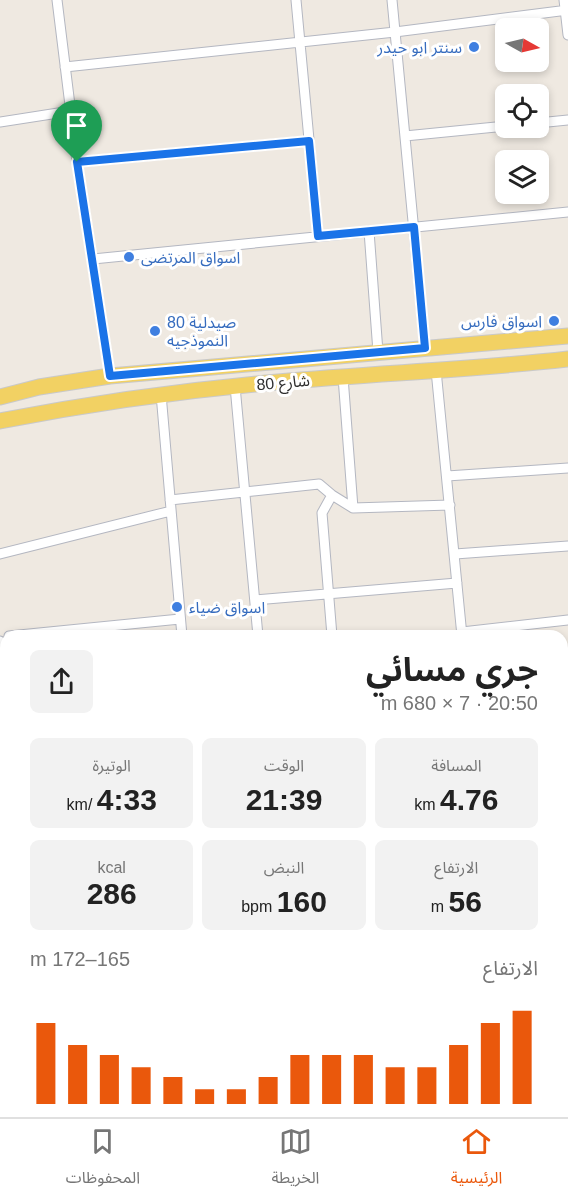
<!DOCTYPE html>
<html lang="ar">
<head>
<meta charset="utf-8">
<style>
	:root { --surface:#fff; --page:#f2f2f2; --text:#222; --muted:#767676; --line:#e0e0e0; --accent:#ea580c }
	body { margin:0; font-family:Helvetica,"Noto Sans Arabic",sans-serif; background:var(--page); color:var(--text); direction:rtl; height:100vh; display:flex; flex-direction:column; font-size:22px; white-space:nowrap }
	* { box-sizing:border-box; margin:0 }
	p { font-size:20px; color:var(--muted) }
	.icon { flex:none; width:33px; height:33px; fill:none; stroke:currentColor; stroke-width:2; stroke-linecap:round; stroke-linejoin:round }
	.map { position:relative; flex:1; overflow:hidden; direction:ltr }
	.panel { position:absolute; left:0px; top:630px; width:568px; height:488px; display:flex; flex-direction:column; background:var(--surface); border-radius:18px 18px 0 0; box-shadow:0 3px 9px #0003; direction:rtl }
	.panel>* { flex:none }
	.needle { width:39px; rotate:98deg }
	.buttons { position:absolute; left:495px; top:18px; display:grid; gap:12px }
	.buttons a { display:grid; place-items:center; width:54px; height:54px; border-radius:9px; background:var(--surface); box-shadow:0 3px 9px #0003; font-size:30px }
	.pin { position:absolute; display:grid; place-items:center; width:51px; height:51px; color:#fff; margin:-62px -26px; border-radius:50% 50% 50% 0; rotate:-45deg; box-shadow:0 0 6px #0007 }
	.pin .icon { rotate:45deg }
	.round { display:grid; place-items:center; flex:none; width:63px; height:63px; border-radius:9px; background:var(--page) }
	.overview { display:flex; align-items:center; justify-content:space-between; height:102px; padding:0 30px }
	h1 { font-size:33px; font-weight:700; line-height:45px }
	.figures { display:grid; grid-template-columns:repeat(3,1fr); gap:9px; height:102px; padding:6px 30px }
	.figures div { display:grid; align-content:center; border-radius:9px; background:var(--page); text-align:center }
	.figures b { font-size:30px; font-weight:700 }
	.figures small { font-size:16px; font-weight:400 }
	.figures p { font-size:16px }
	.chart { height:168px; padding:12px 30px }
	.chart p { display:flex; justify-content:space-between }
	.chart svg { width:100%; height:108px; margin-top:6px; stroke:var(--accent); stroke-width:6 }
	.tabs { display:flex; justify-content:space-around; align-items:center; height:84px; border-top:2px solid var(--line); background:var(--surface); font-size:16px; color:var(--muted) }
	.tabs a { display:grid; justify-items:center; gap:3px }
	.tabs .current { color:var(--accent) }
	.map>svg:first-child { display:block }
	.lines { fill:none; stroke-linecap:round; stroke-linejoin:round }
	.minor-casing { stroke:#b4b7c1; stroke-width:11 }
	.primary-casing { stroke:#c9c9c9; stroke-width:17 }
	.minor { stroke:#fff; stroke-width:9 }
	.primary { stroke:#f2d163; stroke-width:15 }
	.route-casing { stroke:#fff; stroke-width:12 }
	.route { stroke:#1a73e8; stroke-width:8 }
	.shop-dot { fill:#3f7fe0; stroke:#fff; stroke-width:2 }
	.labels { text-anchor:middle; stroke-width:6; stroke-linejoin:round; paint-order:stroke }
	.shop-label { font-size:16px; fill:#366cbe; stroke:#fff; text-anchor:start }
	.street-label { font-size:16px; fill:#2e2e2e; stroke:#fff }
</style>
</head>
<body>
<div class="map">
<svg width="568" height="1117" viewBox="0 0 568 1117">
	<rect width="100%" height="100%" fill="#efe9e1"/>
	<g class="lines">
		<g class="minor-casing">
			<path id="minor" d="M57 0 77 162 110 376
				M296 0 318 236
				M392 0 425 348
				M564 0 568 35
				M65 67 395 32 568 10
				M0 122 71 111
				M538 123 568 120
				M405 136 506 126
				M77 162 309 141
				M369 231 378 352
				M93 259 568 212
				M436 370 462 636
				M343 377 353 508
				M235 386 258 636
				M161 394 182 636
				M447 476 568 468
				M332 495 322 513 332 636
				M170 500 319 484 332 495 353 508 450 505
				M0 554 171 511
				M455 554 568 546
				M255 600 457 583
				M462 632 568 620
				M9 636 180 619
				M0 641 6 666
				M562 699 568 698
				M0 761 6 760
				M562 793 568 792
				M0 810 6 816
				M0 1089 6 1080
				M250 1112 266 1117
				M544 1112 548 1117
				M87 1117 91 1112
				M300 1117 303 1112"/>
		</g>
		<g class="primary-casing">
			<path id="primary" d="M0 397 39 387 110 376 568 336
				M0 421C92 403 185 390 278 382 375 373 472 370 568 359"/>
		</g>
		<use href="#minor" class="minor"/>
		<use href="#primary" class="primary"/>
	</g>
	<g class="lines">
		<g class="route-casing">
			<path id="route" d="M309 141 318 236 414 227 425 348 110 376 77 162Z"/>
		</g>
		<use href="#route" class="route"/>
	</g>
	<g class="shop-dot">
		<circle cx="474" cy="47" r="6"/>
		<circle cx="129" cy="257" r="6"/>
		<circle cx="554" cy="321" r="6"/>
		<circle cx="155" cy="331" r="6"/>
		<circle cx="177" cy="607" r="6"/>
	</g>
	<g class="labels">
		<g class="shop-label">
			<text x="462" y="53" text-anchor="end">سنتر ابو حيدر</text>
			<text x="141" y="263">اسواق المرتضى</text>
			<text x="542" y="327" text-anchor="end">اسواق فارس</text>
			<text x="167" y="328">صيدلية 80<tspan x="167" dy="18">النموذجيه</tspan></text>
			<text x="189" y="613">اسواق ضياء</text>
		</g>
		<g class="street-label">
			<text transform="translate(283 382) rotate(-5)" y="6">شارع 80</text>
		</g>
	</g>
</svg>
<div class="buttons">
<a><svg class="needle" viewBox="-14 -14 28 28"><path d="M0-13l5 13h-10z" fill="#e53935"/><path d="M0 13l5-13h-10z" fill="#767676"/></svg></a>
<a><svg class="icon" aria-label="locate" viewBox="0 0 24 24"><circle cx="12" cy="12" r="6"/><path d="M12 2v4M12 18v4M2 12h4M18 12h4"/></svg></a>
<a><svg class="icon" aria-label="layers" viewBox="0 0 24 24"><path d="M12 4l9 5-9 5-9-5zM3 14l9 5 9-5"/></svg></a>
</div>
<div class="pin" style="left:77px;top:162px;background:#1e9e55"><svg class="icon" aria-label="arrive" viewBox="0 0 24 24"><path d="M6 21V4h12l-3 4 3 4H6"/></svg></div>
<section class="panel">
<div class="overview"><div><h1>جري مسائي</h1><p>20:50 · 7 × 680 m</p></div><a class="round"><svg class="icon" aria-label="share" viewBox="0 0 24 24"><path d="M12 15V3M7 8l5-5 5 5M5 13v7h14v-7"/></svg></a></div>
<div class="figures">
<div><p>المسافة</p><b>4.76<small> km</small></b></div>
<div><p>الوقت</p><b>21:39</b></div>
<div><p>الوتيرة</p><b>4:33<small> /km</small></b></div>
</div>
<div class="figures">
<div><p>الارتفاع</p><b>56<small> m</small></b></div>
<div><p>النبض</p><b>160<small> bpm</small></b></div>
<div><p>kcal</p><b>286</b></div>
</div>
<div class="chart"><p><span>الارتفاع</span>165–172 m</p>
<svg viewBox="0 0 160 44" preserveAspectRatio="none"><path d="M5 44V11M15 44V20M25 44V24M35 44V29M45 44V33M55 44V38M65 44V38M75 44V33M85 44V24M95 44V24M105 44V24M115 44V29M125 44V29M135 44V20M145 44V11M155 44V6"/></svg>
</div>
</section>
</div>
<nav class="tabs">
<a class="current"><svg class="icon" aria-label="home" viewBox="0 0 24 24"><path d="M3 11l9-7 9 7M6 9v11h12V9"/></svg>الرئيسية</a>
<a><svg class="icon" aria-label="map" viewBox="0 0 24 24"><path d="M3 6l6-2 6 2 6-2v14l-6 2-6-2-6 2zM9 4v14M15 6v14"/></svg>الخريطة</a>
<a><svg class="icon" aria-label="saved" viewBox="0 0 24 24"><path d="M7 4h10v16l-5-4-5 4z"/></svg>المحفوظات</a>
</nav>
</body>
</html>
